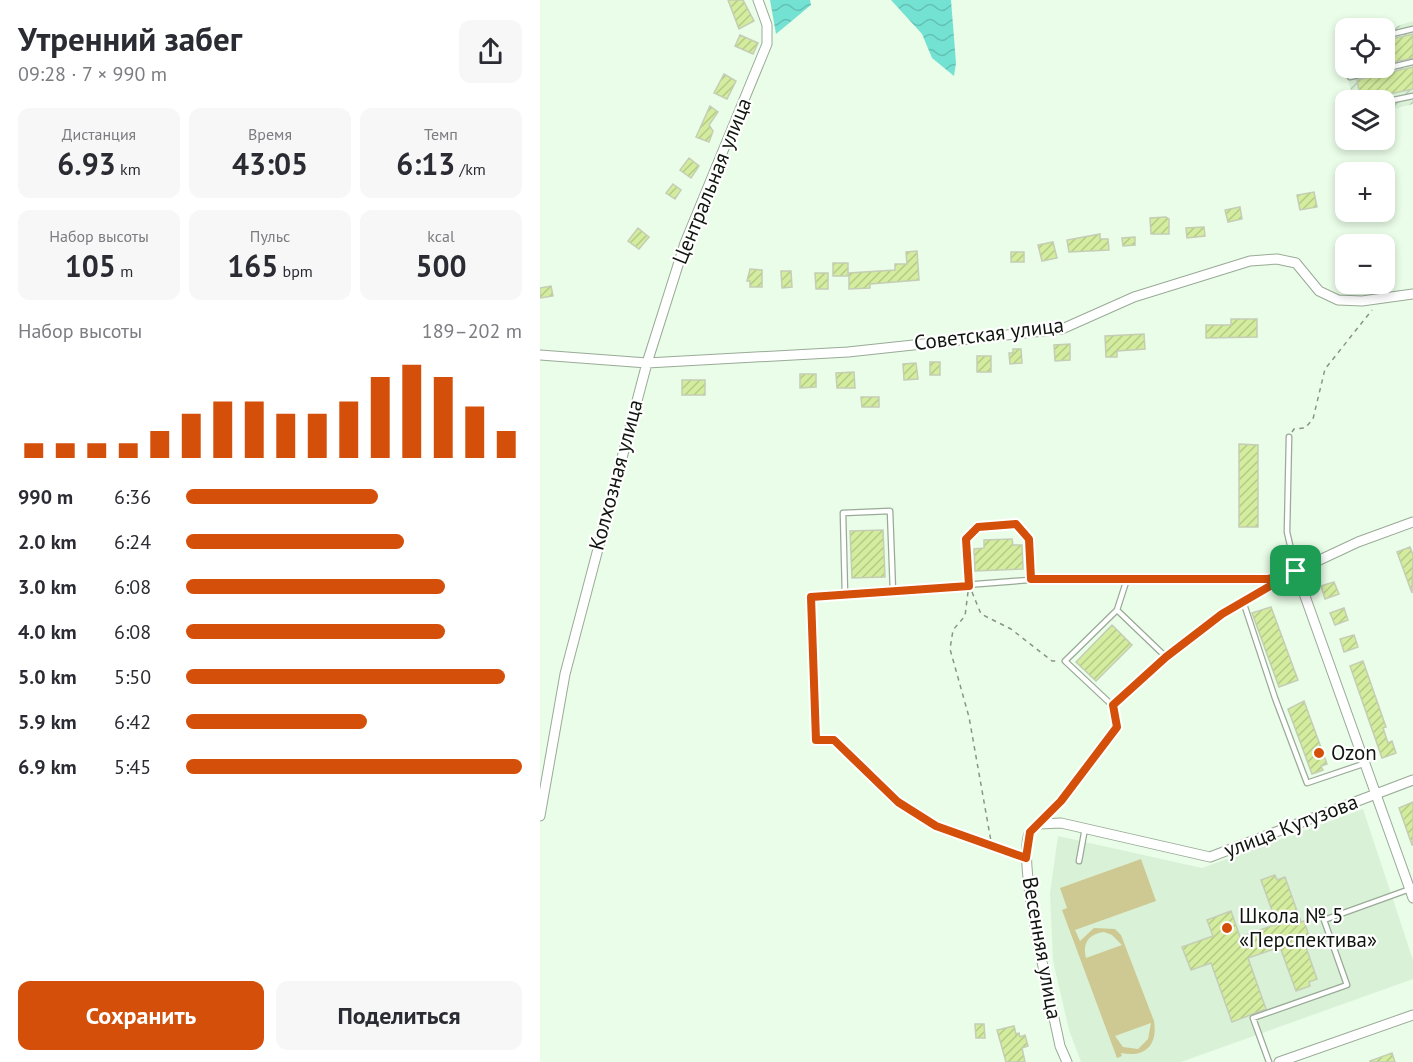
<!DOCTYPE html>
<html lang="ru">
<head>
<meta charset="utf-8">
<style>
	:root { --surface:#fff; --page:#f7f7f7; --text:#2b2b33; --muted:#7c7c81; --accent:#d34f0a }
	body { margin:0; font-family:"PT Sans",sans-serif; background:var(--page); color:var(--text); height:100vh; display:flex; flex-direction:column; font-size:22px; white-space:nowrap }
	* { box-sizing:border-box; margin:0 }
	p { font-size:20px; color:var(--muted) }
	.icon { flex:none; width:33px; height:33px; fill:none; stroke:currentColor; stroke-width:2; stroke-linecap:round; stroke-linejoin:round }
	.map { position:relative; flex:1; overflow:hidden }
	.sheet { display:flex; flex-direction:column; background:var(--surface); width:540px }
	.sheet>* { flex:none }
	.tools { position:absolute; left:795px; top:18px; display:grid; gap:12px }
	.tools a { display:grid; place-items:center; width:60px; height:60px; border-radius:12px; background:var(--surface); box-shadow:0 3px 9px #0003; font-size:30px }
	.pin { position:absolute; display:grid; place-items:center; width:51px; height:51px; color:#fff; margin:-26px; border-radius:12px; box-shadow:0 3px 9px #0006 }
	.round { display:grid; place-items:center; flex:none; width:63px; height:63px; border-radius:12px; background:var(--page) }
	.overview { display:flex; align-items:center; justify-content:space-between; height:102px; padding:0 18px }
	h1 { font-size:33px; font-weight:700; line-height:45px }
	.stats { display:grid; grid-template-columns:repeat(3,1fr); gap:9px; height:102px; padding:6px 18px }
	.stats div { display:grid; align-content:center; border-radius:12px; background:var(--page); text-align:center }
	.stats b { font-size:30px; font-weight:700 }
	.stats small { font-size:16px; font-weight:400 }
	.stats p { font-size:16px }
	.chart { height:168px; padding:12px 18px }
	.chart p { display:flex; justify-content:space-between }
	.chart svg { width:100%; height:108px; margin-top:6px; stroke:var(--accent); stroke-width:6 }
	.primary-button { display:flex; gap:12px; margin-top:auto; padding:12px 18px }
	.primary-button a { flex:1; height:69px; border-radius:12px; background:var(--accent); color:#fff; font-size:24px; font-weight:700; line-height:69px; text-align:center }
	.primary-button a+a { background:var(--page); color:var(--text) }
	ul { padding:0 18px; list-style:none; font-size:20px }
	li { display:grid; grid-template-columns:96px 72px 1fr; align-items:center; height:45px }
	li i { height:15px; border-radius:8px; background:var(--accent) }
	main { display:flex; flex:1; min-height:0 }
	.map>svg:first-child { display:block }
	.built { fill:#d9f2d7 }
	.industrial { fill:url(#industrial-furrows) }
	.green { fill:#cec893; fill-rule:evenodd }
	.water { fill:url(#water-waves) }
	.building { fill:url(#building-hatch); stroke:#c5cdb5; stroke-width:1.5 }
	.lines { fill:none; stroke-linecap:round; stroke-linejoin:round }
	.lane-casing { stroke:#99aa97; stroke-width:7 }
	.street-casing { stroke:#99aa97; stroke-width:11 }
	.path { stroke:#889586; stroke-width:1.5; stroke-dasharray:4.5 4.5; stroke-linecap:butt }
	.lane { stroke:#fff; stroke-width:4.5 }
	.street { stroke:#fff; stroke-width:9 }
	.route-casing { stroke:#fff; stroke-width:12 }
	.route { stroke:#d34f0a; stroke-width:8 }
	.poi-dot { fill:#d34f0a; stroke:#fff; stroke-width:2 }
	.labels { text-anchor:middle; stroke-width:4.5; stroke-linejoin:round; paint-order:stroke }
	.street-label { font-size:21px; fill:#10160f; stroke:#fff }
	.poi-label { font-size:21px; fill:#10160f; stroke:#fff; text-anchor:start }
</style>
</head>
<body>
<main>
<section class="sheet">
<div class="overview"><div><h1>Утренний забег</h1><p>09:28 · 7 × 990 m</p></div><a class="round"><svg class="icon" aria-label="share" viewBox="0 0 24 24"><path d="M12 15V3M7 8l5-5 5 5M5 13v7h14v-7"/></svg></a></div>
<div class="stats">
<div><p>Дистанция</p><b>6.93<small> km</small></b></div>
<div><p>Время</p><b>43:05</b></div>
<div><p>Темп</p><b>6:13<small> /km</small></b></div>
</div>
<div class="stats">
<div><p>Набор высоты</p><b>105<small> m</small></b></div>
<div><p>Пульс</p><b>165<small> bpm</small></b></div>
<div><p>kcal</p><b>500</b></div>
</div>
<div class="chart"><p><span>Набор высоты</span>189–202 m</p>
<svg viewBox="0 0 160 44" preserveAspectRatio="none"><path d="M5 44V38M15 44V38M25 44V38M35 44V38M45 44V33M55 44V26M65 44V21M75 44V21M85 44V26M95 44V26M105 44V21M115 44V11M125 44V6M135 44V11M145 44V23M155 44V33"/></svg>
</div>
<ul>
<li><b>990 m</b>6:36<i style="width:57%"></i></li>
<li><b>2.0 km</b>6:24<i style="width:65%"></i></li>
<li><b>3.0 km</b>6:08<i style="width:77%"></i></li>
<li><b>4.0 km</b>6:08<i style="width:77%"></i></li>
<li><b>5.0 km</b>5:50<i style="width:95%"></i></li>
<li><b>5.9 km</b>6:42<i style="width:54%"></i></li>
<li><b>6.9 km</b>5:45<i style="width:100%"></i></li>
</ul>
<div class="primary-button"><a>Сохранить</a><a>Поделиться</a></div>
</section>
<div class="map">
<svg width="873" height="1062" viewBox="0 0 873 1062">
	<defs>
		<pattern id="industrial-furrows" width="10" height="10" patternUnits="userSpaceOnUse" patternTransform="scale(1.5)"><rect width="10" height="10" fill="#d9f2d7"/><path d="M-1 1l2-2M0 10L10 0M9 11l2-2" fill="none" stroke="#b9cfb7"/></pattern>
		<pattern id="water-waves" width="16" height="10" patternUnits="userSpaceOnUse" patternTransform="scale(1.5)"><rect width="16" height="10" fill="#74e2d3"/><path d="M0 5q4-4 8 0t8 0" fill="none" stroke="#63c1b4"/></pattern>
		<pattern id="building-hatch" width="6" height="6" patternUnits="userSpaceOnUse" patternTransform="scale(1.5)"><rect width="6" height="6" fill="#d3ec9e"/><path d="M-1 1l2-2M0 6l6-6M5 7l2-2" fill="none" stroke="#b4ca87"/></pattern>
	</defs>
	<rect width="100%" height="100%" fill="#eafde8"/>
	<path class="built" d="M823 809 873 960V979L641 1062H541L529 1030 513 961 510 893 518 836 662 868Z"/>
	<path class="industrial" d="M873 21V104L845 111 844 100H814L797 44 805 41 806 68H844L845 30Z"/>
	<path class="green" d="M601 859 616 901 535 930 540 941 554 928 575 929 581 935 614 1021C618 1045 605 1058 581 1053L582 1056 577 1058 522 910 527 908 520 888ZM564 932 572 935 582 945 546 958C542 943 549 934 564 932ZM611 1023 608 1039 598 1049 583 1047 575 1036Z"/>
	<path class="water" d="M230 0H270L271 5 236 34Z
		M351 0H411L416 63 414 76 392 58 382 34Z"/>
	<path class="building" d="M188 0H203L214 21 199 29Z
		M873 34V58L844 64V41Z
		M200 35 218 43 213 54 195 46Z
		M873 67V89L821 100 817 80Z
		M184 74 196 81 187 99 174 93Z
		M170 106 178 112 169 125 173 131 169 142 156 137Z
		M149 158 159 166 151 178 140 170Z
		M133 184 141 190 135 199 126 193Z
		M774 192 777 207 760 210 757 195Z
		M700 207 702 219 688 222 685 210Z
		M626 217 629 219V234H611L610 218Z
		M664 227 665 236 647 238 646 228Z
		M98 228 109 237 99 249 88 241Z
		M560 234V239H568L569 250 529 252 527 240Z
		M595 237V245L583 246 582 238Z
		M513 242 517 258 502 261 498 245Z
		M377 251 379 280 330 284V288L309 289V273L355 270V264H367L366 252Z
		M471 252H484V262H471Z
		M293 263H308V276H293Z
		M210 269 222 270V287H210V281H207Z
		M241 271H251L252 287 242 288Z
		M275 273H288V289H276Z
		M11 286 13 296 0 298V288Z
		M691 319H717V337L666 338V325H691Z
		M604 334 605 349 577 351V357H566L565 336Z
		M530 344V360L515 361 514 345Z
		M473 349H481L482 363 470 364 469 353H473Z
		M437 356H451V372H437Z
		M390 362H400V375H390Z
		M376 363 378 379 364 380 363 364Z
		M314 372 315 388H297L296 373Z
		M260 374H276V387L260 388Z
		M142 380H165V395H142Z
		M321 397H339V407H322Z
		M699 444 718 445V527H699Z
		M343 530 345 577 312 578 310 531Z
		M472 539 473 545H482L483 569 435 571 434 549 444 548V540Z
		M870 547 873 555 872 593 857 552Z
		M794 582 799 594 785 599 781 586Z
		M731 607 758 680 739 687 712 613Z
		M804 608 808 620 795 625 790 613Z
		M572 625 592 645 556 681 536 662Z
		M814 635 818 647 804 652 800 639Z
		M823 661 846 727 843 728 848 743 852 741 856 753 842 758 810 666Z
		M764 701 787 764 781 766 783 770 772 774 748 709Z
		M873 802V845H872L859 808Z
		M735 875 737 880 745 877 761 922 764 921 769 936 764 938 767 950 777 979 769 982 770 986 756 991 740 947 708 958 726 1009 692 1022 671 963 651 970 642 947 673 936 667 920 691 911 700 937 737 924 721 880Z
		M435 1024H444L445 1038H436Z
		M474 1026 476 1034 479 1033 480 1037 485 1035 488 1046 482 1048 485 1062H466L457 1030Z
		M852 1053 855 1062H830V1061Z"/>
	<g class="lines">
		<g class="lane-casing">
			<path id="lane" d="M844 36 873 29
				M803 46H806
				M810 77 873 62
				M844 102 873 96
				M749 437 747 532 756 571
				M748 575 703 601 735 698 767 783 823 764
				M429 586 426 539 438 527 476 524 489 539 491 579
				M305 595 303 513 350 511 353 592
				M271 597 502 579H728L756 571
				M577 610 587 579
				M626 657 577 610 525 661 573 706C614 668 655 629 703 601
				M539 861 545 828
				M729 1062 713 1018 807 985 784 920 870 889"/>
		</g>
		<g class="street-casing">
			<path id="street" d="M0 355 107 363 308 352 522 329 594 297 710 261 737 259 756 263 779 291 798 300 822 301 873 294
				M873 522 818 542 756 571 873 898
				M0 816 25 674 107 363 145 243 227 44V25L218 0
				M527 1062 520 1046C512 1006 477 865 489 834 491 830 496 826 499 824L521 823 670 857 873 780
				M739 1062 873 1015"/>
		</g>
		<path class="path" d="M752 432 754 429 765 428 773 419 785 369 832 310
			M428 592 425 616 413 630 410 649 429 717 452 847
			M432 592 441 614 471 629 512 661H518
			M271 604 277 740H295L358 802 396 826 476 855
			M507 815 521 801 577 727 574 712"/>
		<use href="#lane" class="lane"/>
		<use href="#street" class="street"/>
	</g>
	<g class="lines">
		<g class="route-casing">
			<path id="route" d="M476 524 489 539 491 579H728L756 571 682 614 626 657 573 705 577 727 521 801 490 832 486 858 396 826 358 802 294 740H276L271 597 429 586 426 539 438 527Z"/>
		</g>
		<use href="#route" class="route"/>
	</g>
	<g class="poi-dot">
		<circle cx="779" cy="753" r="6"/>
		<circle cx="687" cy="928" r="6"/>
	</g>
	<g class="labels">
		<g class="street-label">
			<text transform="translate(172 181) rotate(-68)" y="7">Центральная улица</text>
			<text transform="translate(449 334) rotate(-7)" y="7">Советская улица</text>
			<text transform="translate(76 475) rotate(-75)" y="7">Колхозная улица</text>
			<text transform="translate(751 826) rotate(-21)" y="7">улица Кутузова</text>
			<text transform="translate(502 948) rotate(80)" y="7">Весенняя улица</text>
		</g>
		<g class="poi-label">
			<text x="791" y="760">Ozon</text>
			<text x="699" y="923">Школа № 5<tspan x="699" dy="24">«Перспектива»</tspan></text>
		</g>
	</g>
</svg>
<div class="tools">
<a><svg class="icon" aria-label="locate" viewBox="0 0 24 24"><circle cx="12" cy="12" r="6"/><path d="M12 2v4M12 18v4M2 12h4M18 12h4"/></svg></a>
<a><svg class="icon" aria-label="layers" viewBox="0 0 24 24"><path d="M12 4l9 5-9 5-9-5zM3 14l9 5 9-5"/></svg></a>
<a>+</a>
<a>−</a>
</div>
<div class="pin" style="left:756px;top:571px;background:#1e9e55"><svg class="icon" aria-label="arrive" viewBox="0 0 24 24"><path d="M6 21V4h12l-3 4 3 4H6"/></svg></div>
</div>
</main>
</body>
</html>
